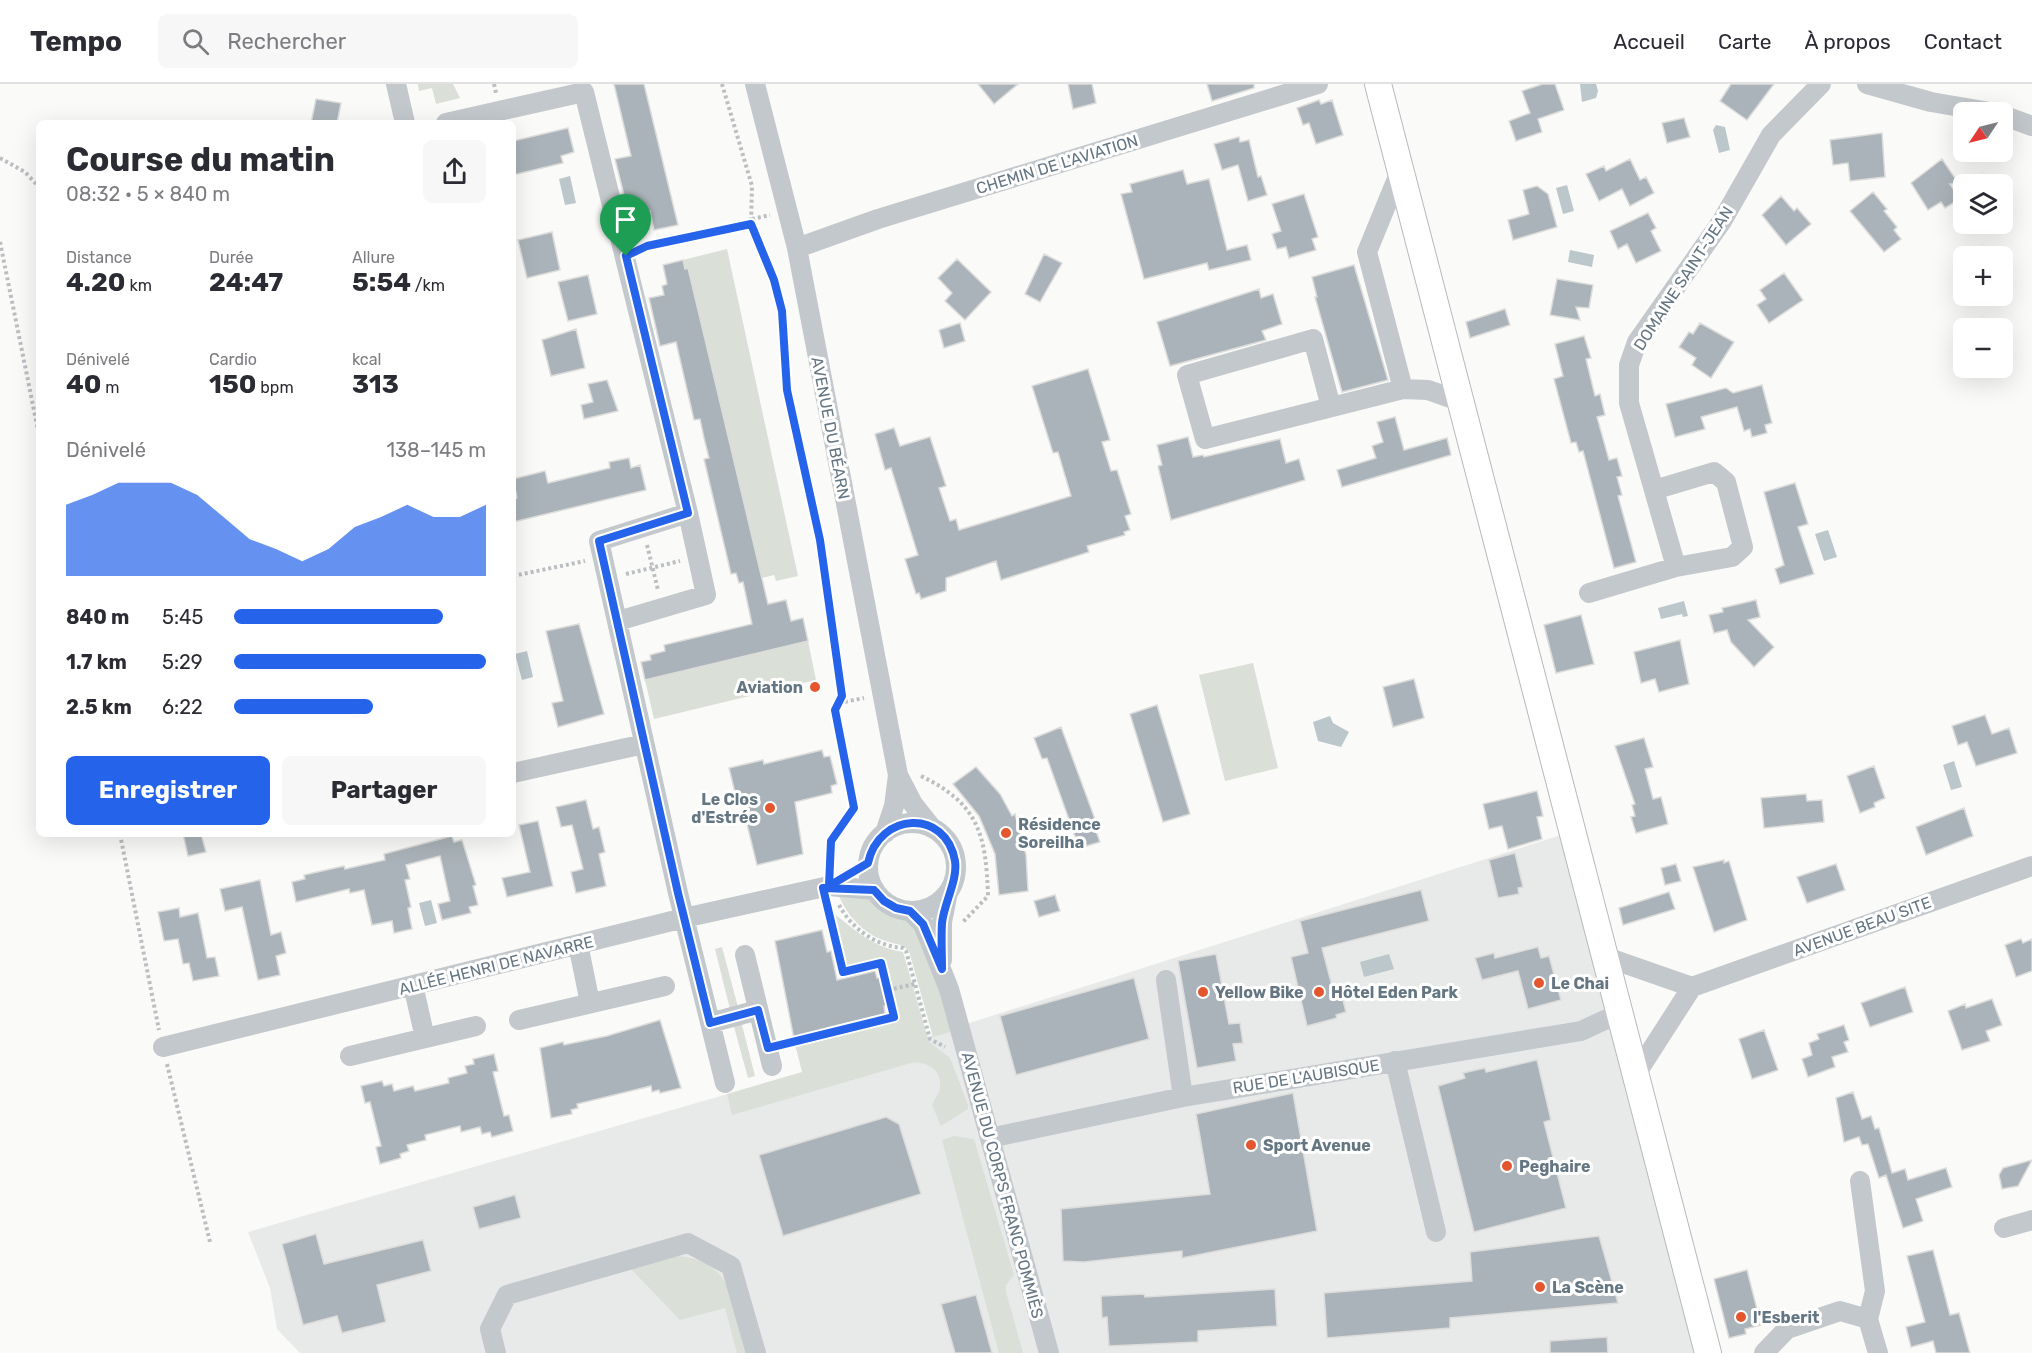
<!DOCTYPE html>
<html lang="fr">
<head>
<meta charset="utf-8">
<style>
	:root { --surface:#fff; --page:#f7f7f7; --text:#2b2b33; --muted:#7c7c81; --line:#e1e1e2; --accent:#2563eb }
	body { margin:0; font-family:Rubik,sans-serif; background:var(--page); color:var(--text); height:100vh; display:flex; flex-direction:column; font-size:22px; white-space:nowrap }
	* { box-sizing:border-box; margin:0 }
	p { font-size:20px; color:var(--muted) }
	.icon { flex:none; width:33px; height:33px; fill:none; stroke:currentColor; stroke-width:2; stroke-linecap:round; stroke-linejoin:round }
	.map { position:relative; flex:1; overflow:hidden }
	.details { position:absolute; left:36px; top:36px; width:480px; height:717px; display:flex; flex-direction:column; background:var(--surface); border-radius:9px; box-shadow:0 6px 24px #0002 }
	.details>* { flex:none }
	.needle { width:39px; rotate:235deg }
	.controls { position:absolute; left:1953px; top:18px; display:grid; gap:12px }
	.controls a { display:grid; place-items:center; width:60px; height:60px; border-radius:9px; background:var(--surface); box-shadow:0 6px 24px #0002; font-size:30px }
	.pin { position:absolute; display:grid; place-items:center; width:51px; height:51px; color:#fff; margin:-62px -26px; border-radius:50% 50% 50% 0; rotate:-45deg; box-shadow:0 0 6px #0007 }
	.pin .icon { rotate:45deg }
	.round { display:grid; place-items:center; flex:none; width:63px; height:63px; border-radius:9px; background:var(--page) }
	.overview { display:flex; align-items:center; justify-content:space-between; height:102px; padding:0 30px }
	h1 { font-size:33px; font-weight:700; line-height:45px }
	.metrics { display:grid; grid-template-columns:repeat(3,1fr); gap:9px; height:102px; padding:6px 30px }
	.metrics div { display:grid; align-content:center }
	.metrics b { font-size:26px; font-weight:700 }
	.metrics small { font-size:16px; font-weight:400 }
	.metrics p { font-size:16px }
	.chart { height:168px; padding:12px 30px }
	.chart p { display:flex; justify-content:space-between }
	.chart svg { width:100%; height:108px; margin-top:6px; fill:var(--accent); opacity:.7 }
	.action { display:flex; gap:12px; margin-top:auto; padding:12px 30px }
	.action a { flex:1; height:69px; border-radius:9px; background:var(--accent); color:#fff; font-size:24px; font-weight:700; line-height:69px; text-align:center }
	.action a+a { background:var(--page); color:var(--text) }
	ul { padding:0 30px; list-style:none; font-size:20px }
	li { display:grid; grid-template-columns:96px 72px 1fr; align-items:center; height:45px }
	li i { height:15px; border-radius:8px; background:var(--accent) }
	header { display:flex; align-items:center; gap:36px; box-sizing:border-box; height:84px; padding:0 30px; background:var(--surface); border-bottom:2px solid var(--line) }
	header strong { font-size:28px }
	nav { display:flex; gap:33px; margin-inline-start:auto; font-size:21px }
	.search { width:420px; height:54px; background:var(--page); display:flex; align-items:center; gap:15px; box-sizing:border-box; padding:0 21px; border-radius:9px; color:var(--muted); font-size:22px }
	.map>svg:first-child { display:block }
	.built { fill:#e8e9e9 }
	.green { fill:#dadfd7 }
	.water { fill:#bbc7cb }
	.building { fill:#aab3b9; stroke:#dcdcda; stroke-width:1.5 }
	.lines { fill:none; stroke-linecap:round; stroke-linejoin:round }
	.major-casing { stroke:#b5babe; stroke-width:28 }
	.path { stroke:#bbbfc2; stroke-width:4; stroke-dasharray:3 3; stroke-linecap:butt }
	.minor { stroke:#c3c8cc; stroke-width:20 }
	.major { stroke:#fff; stroke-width:26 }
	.route-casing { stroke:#fff; stroke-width:12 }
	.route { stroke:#2563eb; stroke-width:8 }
	.poi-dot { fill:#e4572e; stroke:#fff; stroke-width:2 }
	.labels { text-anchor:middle; stroke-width:6; stroke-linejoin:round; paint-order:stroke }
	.street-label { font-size:16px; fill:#657683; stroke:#fff }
	.poi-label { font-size:16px; font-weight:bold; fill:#657683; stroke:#fff; text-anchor:start }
</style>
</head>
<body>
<header>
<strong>Tempo</strong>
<div class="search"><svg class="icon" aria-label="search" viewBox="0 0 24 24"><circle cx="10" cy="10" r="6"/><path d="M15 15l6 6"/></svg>Rechercher</div>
<nav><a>Accueil</a><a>Carte</a><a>À propos</a><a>Contact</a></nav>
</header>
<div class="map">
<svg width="2032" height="1269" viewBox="0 0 2032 1269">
	<rect width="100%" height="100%" fill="#fafaf8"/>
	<path class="built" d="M1574 747 1708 1269H300L277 1245 270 1204 248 1148 922 954Z"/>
	<path class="green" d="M418 0H453L460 14 436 20 432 4 419 7Z
		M727 165 798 492 776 497 774 491 762 494 688 185H685L683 176Z
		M808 557 816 596 654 635 645 596Z
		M1253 579 1278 684 1225 697 1199 591Z
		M869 811 887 826 906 833 923 852 954 947 933 953 909 867C902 859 892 860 883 856 863 849 847 831 839 812Z
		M832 828C855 846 874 864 903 868L929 958 950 974 968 1021V1025L941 1042 932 1021C934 1016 937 1012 939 1008 945 989 929 976 911 979L732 1031 727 1010 802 988 795 960 899 935 885 876 846 884Z
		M722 863 738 923 730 925 715 865Z
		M741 937 755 992 748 994 733 939Z
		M954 1052 974 1055 1014 1191 1006 1201V1208L1023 1269H999L942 1056Z
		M675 1172C735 1175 733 1222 748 1269H737L725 1224 680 1236 631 1185Z"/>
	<path class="water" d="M1580 0H1596L1598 7 1596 14 1582 18Z
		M1716 41 1725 43 1730 66 1719 69 1713 46Z
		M570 92 576 119 565 121 559 95Z
		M1567 101 1574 127 1563 130 1556 104Z
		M1570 166 1594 171 1592 183 1568 178Z
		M1828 446 1837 473 1824 477 1815 450Z
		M1684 517 1688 532 1683 533 1682 530 1661 535 1658 524Z
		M527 567 533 593 522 596 515 570Z
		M1330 632 1333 639 1349 648 1341 663 1318 657 1313 638Z
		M1954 677 1962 703 1951 706 1943 681Z
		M431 816 437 839 425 842 419 819Z
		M1389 870 1394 885 1364 893 1360 878Z"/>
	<path class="building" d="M614 0H644L678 141 654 146 650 127 644 129 642 119 627 123 615 75 631 72Z
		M978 0H1018L994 20Z
		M1068 0H1092L1096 19 1073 25Z
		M1207 0H1254V4L1212 17Z
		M1543 0H1555L1564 26 1538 35 1542 48 1516 57 1509 37 1530 29 1522 7Z
		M1731 0H1774L1747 36 1720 17Z
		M316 15 341 19 337 39H311Z
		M1319 16 1321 20 1332 16 1343 51 1316 60 1309 39 1303 41 1297 24Z
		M1684 34 1690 53 1667 59 1662 39Z
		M568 44 574 68 561 72 563 79 513 91V57Z
		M1882 49 1885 93 1850 97 1848 79 1833 81 1830 56Z
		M1239 53 1240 58 1249 56 1258 93 1261 92 1267 111 1248 117 1238 81 1222 86 1214 60Z
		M1630 75 1640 96 1646 93 1654 109 1630 122 1622 105 1599 117 1586 90 1604 82 1606 87Z
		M1942 75 1959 100H1950L1960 115 1945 124 1941 118 1928 126 1911 99Z
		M1183 86 1187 100 1209 95 1227 166 1247 161 1251 176 1209 186 1207 179 1144 195 1121 110 1132 108 1130 100Z
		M1537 102 1548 110 1557 143 1513 156 1508 136 1529 130 1523 106Z
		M1873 108 1887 125 1884 127 1897 143 1894 146 1901 155 1884 168 1850 127Z
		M1304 110 1318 153 1312 155 1316 166 1289 174 1286 163 1277 165 1272 150 1281 147 1272 120Z
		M1781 112 1794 127 1797 124 1811 140 1786 161 1762 131Z
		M1648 129 1656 144 1651 147 1661 167 1636 179 1627 160 1618 165 1610 147Z
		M552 148 560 186 527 194 518 156Z
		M1044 170 1062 179 1040 218 1025 210Z
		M957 175 991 208 965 236 945 217 952 209 938 194Z
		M683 176 685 185 688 184 699 230 768 520 786 516 791 537 803 534 808 557 645 596 641 578 651 576 650 571 665 567 664 561 752 540 743 498 739 499 736 489 731 490 704 375 709 374 704 354 700 335 694 336 676 258 660 262 649 214 664 211 662 202 667 200 663 181Z
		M1354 181 1388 296 1342 308 1315 213H1317L1312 193Z
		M1784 189 1803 216 1769 239 1757 221 1766 215 1760 206Z
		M588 191 597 230 568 237 558 198Z
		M1557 195 1593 201 1589 224 1576 223 1580 236 1550 231Z
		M1259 205 1261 214 1273 210 1282 240 1262 247 1266 256 1170 282 1157 238Z
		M1505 225 1510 241 1470 254 1466 238Z
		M960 239 965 257 944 264 939 246Z
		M1700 239 1734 258 1711 294 1692 281 1696 274 1679 263 1689 248 1693 250Z
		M576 245 585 284 551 292 542 256Z
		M1584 252 1591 274 1586 275 1595 312 1600 310 1605 331 1597 333 1609 376 1617 374 1622 392 1617 393 1622 411 1618 412 1636 478 1614 484 1583 367 1579 368 1576 358 1571 359 1554 295 1563 292 1555 260Z
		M1088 285 1110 356 1102 358 1111 387 1117 386 1131 430 1125 432 1130 446 1124 448 1125 451 1087 462 1089 468 1001 496 996 477 946 494V507L921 515 919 509 916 510 905 475 918 471 891 384 885 386 875 350 894 344 900 362 930 353 946 402 939 404 950 437 956 435 959 446 1012 430 1071 412 1058 368 1053 369 1032 302Z
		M607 296 618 327 584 335 581 321 593 318 588 300Z
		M1762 301 1772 339 1765 341 1767 349 1752 353 1750 345 1744 347 1737 323 1701 333 1705 345 1675 353 1666 320 1726 304 1733 309Z
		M1395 333 1404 366 1447 354 1451 371 1342 403 1337 386 1376 374 1372 362 1383 358 1377 338Z
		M1188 353 1193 373 1203 371 1204 373 1280 355 1286 379 1299 375 1305 396 1171 436 1158 382 1162 381 1157 361Z
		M629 374 631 384 640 381 646 406 513 438V415L517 414 513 395 545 387 548 399 610 384 609 378Z
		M1795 399 1808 440 1798 443 1814 490 1780 500 1775 485 1784 481 1764 408Z
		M1756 516 1760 533 1748 536 1774 563 1754 583 1731 558 1727 546 1714 549 1709 531 1723 528 1722 524Z
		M1581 531 1594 580 1556 589 1544 541Z
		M579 540 604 630 558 643 552 619 563 617 546 547Z
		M1680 556 1689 600 1659 608 1655 595 1641 599 1634 568Z
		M1414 595 1424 634 1393 643 1383 603Z
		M1157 621 1190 730 1163 738 1130 630Z
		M1985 631 1992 650 2009 644 2017 669 1976 682 1967 658 1958 661 1952 642Z
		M1061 643 1099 746 1096 747 1100 758 1083 763 1079 754 1076 755 1047 674 1042 675 1034 654Z
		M1644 654 1653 683 1645 685 1653 715 1661 713 1668 740 1636 749 1631 733 1635 732 1632 721 1635 720 1615 662Z
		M822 666 824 673 830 672 837 700 831 702 832 709 795 718 803 770 757 781 742 720 738 721 729 684 763 676 764 680Z
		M1874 682 1885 714 1874 719 1875 723 1860 729 1847 692Z
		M976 683 1000 710 1012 732 1015 730 1026 771 1028 807 999 811 995 770 979 732 953 700Z
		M1537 707 1543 732 1537 733 1542 755 1508 765 1502 742 1489 745 1483 720Z
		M1806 710 1807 717 1822 716 1824 738 1764 744 1761 714Z
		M586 716 593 745 599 743 605 768 599 770 606 802 576 809 571 788 583 785 572 741 561 743 556 723Z
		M1964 724 1973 752 1926 771 1916 743Z
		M538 737 553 802 507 813 502 794 530 788 519 741Z
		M183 750H201L206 768 188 772Z
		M452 752 454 758 462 756 476 801 473 802 478 821 469 823 471 829 442 836 438 820 450 817 440 772 406 781 410 795 405 796 411 823 408 824 412 845 394 849 392 837 372 841 364 806 350 809 349 805 296 818 292 798 305 795 304 791 344 782 345 785 385 776 384 770Z
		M1515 769 1523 803 1518 804 1519 810 1498 814 1489 776Z
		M1724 776V779L1729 777 1747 836 1714 848 1693 783Z
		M1676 780 1681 797 1665 801 1661 784Z
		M1836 780 1845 806 1807 819 1797 793Z
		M260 796 271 851 281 848 286 869 276 872 280 891 258 896 242 823 225 827 220 805Z
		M1421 806 1429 837 1322 864 1332 902 1339 900 1346 928 1336 931 1337 934 1307 942 1291 873 1308 869 1300 837Z
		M1669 808 1675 825 1623 841 1619 824Z
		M1055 811 1060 827 1039 833 1034 817Z
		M179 824 180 833 198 829 207 874 215 873 219 892 193 897 189 879 183 880 178 855 164 857 158 828Z
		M822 846 827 868 831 867 837 896 875 887 877 894 883 892 890 921 884 922 885 930 827 944 828 947 794 955 775 857Z
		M2021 855 2023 859 2032 855V887L2016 893 2005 861Z
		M1538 863 1541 874 1549 872 1561 916 1528 925 1518 887 1482 896 1475 874 1494 869 1495 874Z
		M1216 870 1229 940 1240 939 1243 959 1233 960 1236 977 1197 984 1178 877Z
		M1134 894 1149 955 1016 991 1000 932Z
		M1905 903 1913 928 1870 943 1861 919Z
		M1992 915 2002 941 1986 947 1990 957 1962 966 1948 927 1965 920 1966 924Z
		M660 936 681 1004 660 1009 659 1006 652 1008 651 1002 577 1020 578 1024 571 1026 572 1030 551 1034 540 964 563 958 564 961 607 952Z
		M1844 941 1849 956 1844 958 1848 968 1832 973 1835 983 1808 993 1802 975 1812 971 1809 959 1819 955 1817 950Z
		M1764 946 1778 986 1752 995 1739 955Z
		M494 970 498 987 493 988 504 1032 509 1031 513 1047 492 1053 490 1048 482 1050 480 1043 461 1048 460 1042 425 1051 426 1056 407 1061 409 1067 400 1070 401 1074 380 1080 376 1063 381 1062 370 1018 365 1019 361 1002 382 997 384 1002 392 1000 394 1007 413 1002 415 1007 449 999 448 994 467 989 465 982 474 980 473 975Z
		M1537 976 1551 1036 1544 1038 1566 1124 1474 1148 1438 1002 1465 994 1463 989 1476 986 1485 984 1486 988Z
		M1853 1008 1862 1035 1871 1032 1875 1045 1879 1044 1892 1089 1905 1085 1908 1096 1946 1084 1952 1103 1916 1115 1923 1137 1903 1144 1886 1091 1879 1094 1868 1060 1862 1061 1859 1053 1844 1058 1836 1014Z
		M1293 1009 1317 1147 1182 1174V1167L1084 1178 1063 1177 1061 1125 1210 1110 1196 1030Z
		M886 1033 899 1040 921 1110 783 1152 759 1071Z
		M2032 1076 2018 1102 2002 1105 1999 1091 2003 1084Z
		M515 1111 521 1134 479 1145 473 1123Z
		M316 1150 324 1180 423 1156 431 1187 377 1201 386 1238 342 1249 337 1232 303 1241 282 1160Z
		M1599 1152 1618 1219 1450 1234V1244L1327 1254 1324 1209 1472 1197 1470 1168Z
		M1933 1166 1950 1231 1959 1229 1970 1269H1936L1933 1257 1911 1263 1906 1243 1925 1238 1907 1172Z
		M1747 1186 1761 1241 1745 1245 1746 1250 1729 1254 1714 1195Z
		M1275 1205 1277 1242 1198 1247V1258L1109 1262 1107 1233 1102 1234 1101 1212 1144 1210 1145 1213Z
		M976 1211 992 1269H955L941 1220Z
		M1607 1253 1608 1269H1550V1257Z"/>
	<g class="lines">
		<g class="major-casing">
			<path id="major" d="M1378 0 1708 1269"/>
		</g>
		<path class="path" d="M494 0 496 9
			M722 0 752 102 751 140 774 196 782 227 787 306 811 405 829 506 841 613 835 626 854 724 831 757 830 783
			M0 74 25 88 39 103
			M752 135 770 131
			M0 158 39 351
			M640 165 751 140
			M647 461 658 506
			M626 490 680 477
			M513 492 585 477
			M839 619 864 614
			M921 692C979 720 986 751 988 812L962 839
			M120 750 159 946
			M839 821C852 845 876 862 903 864L906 867 930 955 945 963
			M888 906 915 900
			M786 960 894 934 881 879 843 888 826 820
			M167 980 210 1158"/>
		<path class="minor" d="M396 0 405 39
			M755 0 797 164 898 691 913 720 932 744
			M1867 0 1931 18 1990 28
			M2002 31 2032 42
			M446 39 584 8 688 429 599 457 678 809 725 999
			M1401 85 1367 168 1403 305 1428 306 1462 318
			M797 164 878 135 1318 0
			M1331 323 1313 255 1187 291 1205 355 1403 305
			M1676 483 1629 319V281L1637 258 1722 137 1771 51 1821 0
			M1589 509 1676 483 1732 473 1743 463 1726 398 1714 388 1654 406
			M618 537 706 511 688 429
			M513 689 644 660
			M868 783a44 44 0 1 1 88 0a44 44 0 1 1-88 0Z
			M885 749 894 722 898 691
			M910 827 923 840 949 905 1049 1269
			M578 860 590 919
			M745 871 772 982
			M1606 873 1692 903
			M942 876V838L948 808
			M1166 896 1183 1013
			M413 901 425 954
			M519 936 665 902
			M710 939 758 926
			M163 963 684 834 829 802 875 806
			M350 972 476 942
			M1395 977 1436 1148
			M1636 990 1692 903 2032 782
			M990 1054 1183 1013 1581 947 1620 929
			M1860 1097 1875 1207 1868 1235 1878 1269
			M2004 1144 2032 1136
			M496 1269 490 1245 507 1211 688 1159 731 1182 756 1269
			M1764 1269 1787 1245 1840 1227 1868 1235"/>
		<use href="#major" class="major"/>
	</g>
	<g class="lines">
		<g class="route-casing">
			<path id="route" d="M626 172 688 429 599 457 678 809 710 939 758 926 768 964 894 933 881 879 843 888 823 804 874 806 884 817 896 824 910 827 923 840 942 885C942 870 941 854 942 839 944 819 958 796 955 777 946 724 879 728 868 779L829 802 831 757 854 724 835 626 842 612 820 456 787 306 782 227 774 196 751 140 647 162 626 172"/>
		</g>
		<use href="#route" class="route"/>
	</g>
	<g class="poi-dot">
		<circle cx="815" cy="603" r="6"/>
		<circle cx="770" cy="724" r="6"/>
		<circle cx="1006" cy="749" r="6"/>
		<circle cx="1539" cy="899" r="6"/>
		<circle cx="1203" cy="908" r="6"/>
		<circle cx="1319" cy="908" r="6"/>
		<circle cx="1251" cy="1061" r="6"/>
		<circle cx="1507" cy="1082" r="6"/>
		<circle cx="1540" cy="1203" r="6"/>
		<circle cx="1741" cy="1233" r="6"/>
	</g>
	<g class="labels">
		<g class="street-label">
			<text transform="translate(1057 80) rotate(-17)" y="6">CHEMIN DE L'AVIATION</text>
			<text transform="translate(1683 194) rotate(-57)" y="6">DOMAINE SAINT-JEAN</text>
			<text transform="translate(831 344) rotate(79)" y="6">AVENUE DU BÉARN</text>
			<text transform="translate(1862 842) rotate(-20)" y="6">AVENUE BEAU SITE</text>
			<text transform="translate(496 881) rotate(-14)" y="6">ALLÉE HENRI DE NAVARRE</text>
			<text transform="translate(1306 992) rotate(-9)" y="6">RUE DE L'AUBISQUE</text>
			<text transform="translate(1003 1101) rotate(75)" y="6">AVENUE DU CORPS FRANC POMMIÈS</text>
		</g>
		<g class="poi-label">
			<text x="803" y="609" text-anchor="end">Aviation</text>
			<text x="758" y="721" text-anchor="end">Le Clos<tspan x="758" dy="18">d'Estrée</tspan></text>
			<text x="1018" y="746">Résidence<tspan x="1018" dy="18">Soreilha</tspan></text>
			<text x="1551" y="905">Le Chai</text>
			<text x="1215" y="914">Yellow Bike</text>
			<text x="1331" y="914">Hôtel Eden Park</text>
			<text x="1263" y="1067">Sport Avenue</text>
			<text x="1519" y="1088">Peghaire</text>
			<text x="1552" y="1209">La Scène</text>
			<text x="1753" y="1239">l'Esberit</text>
		</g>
	</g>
</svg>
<div class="controls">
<a><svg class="needle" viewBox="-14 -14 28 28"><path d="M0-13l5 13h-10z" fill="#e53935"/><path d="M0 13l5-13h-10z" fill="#7c7c81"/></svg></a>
<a><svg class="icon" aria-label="layers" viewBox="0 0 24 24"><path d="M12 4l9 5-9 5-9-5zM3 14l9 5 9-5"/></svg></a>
<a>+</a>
<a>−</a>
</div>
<div class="pin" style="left:626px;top:172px;background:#1e9e55"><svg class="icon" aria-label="arrive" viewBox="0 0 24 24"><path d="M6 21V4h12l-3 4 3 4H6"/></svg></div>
<section class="details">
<div class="overview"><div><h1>Course du matin</h1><p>08:32 · 5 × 840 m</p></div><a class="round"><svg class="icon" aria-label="share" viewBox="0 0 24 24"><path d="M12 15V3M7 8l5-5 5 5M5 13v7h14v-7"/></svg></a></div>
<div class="metrics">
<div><p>Distance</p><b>4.20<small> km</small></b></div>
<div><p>Durée</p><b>24:47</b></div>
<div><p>Allure</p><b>5:54<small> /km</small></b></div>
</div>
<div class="metrics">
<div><p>Dénivelé</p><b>40<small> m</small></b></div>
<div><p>Cardio</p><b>150<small> bpm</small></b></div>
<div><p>kcal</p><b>313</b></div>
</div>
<div class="chart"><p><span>Dénivelé</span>138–145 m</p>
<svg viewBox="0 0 160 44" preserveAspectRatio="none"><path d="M0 44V15L10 11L20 6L30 6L40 6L50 11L60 20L70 29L80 33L90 38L100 33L110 24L120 20L130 15L140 20L150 20L160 15V44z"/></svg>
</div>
<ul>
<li><b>840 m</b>5:45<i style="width:83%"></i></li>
<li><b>1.7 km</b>5:29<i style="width:100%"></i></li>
<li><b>2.5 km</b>6:22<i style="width:55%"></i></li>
</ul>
<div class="action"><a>Enregistrer</a><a>Partager</a></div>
</section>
</div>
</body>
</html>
